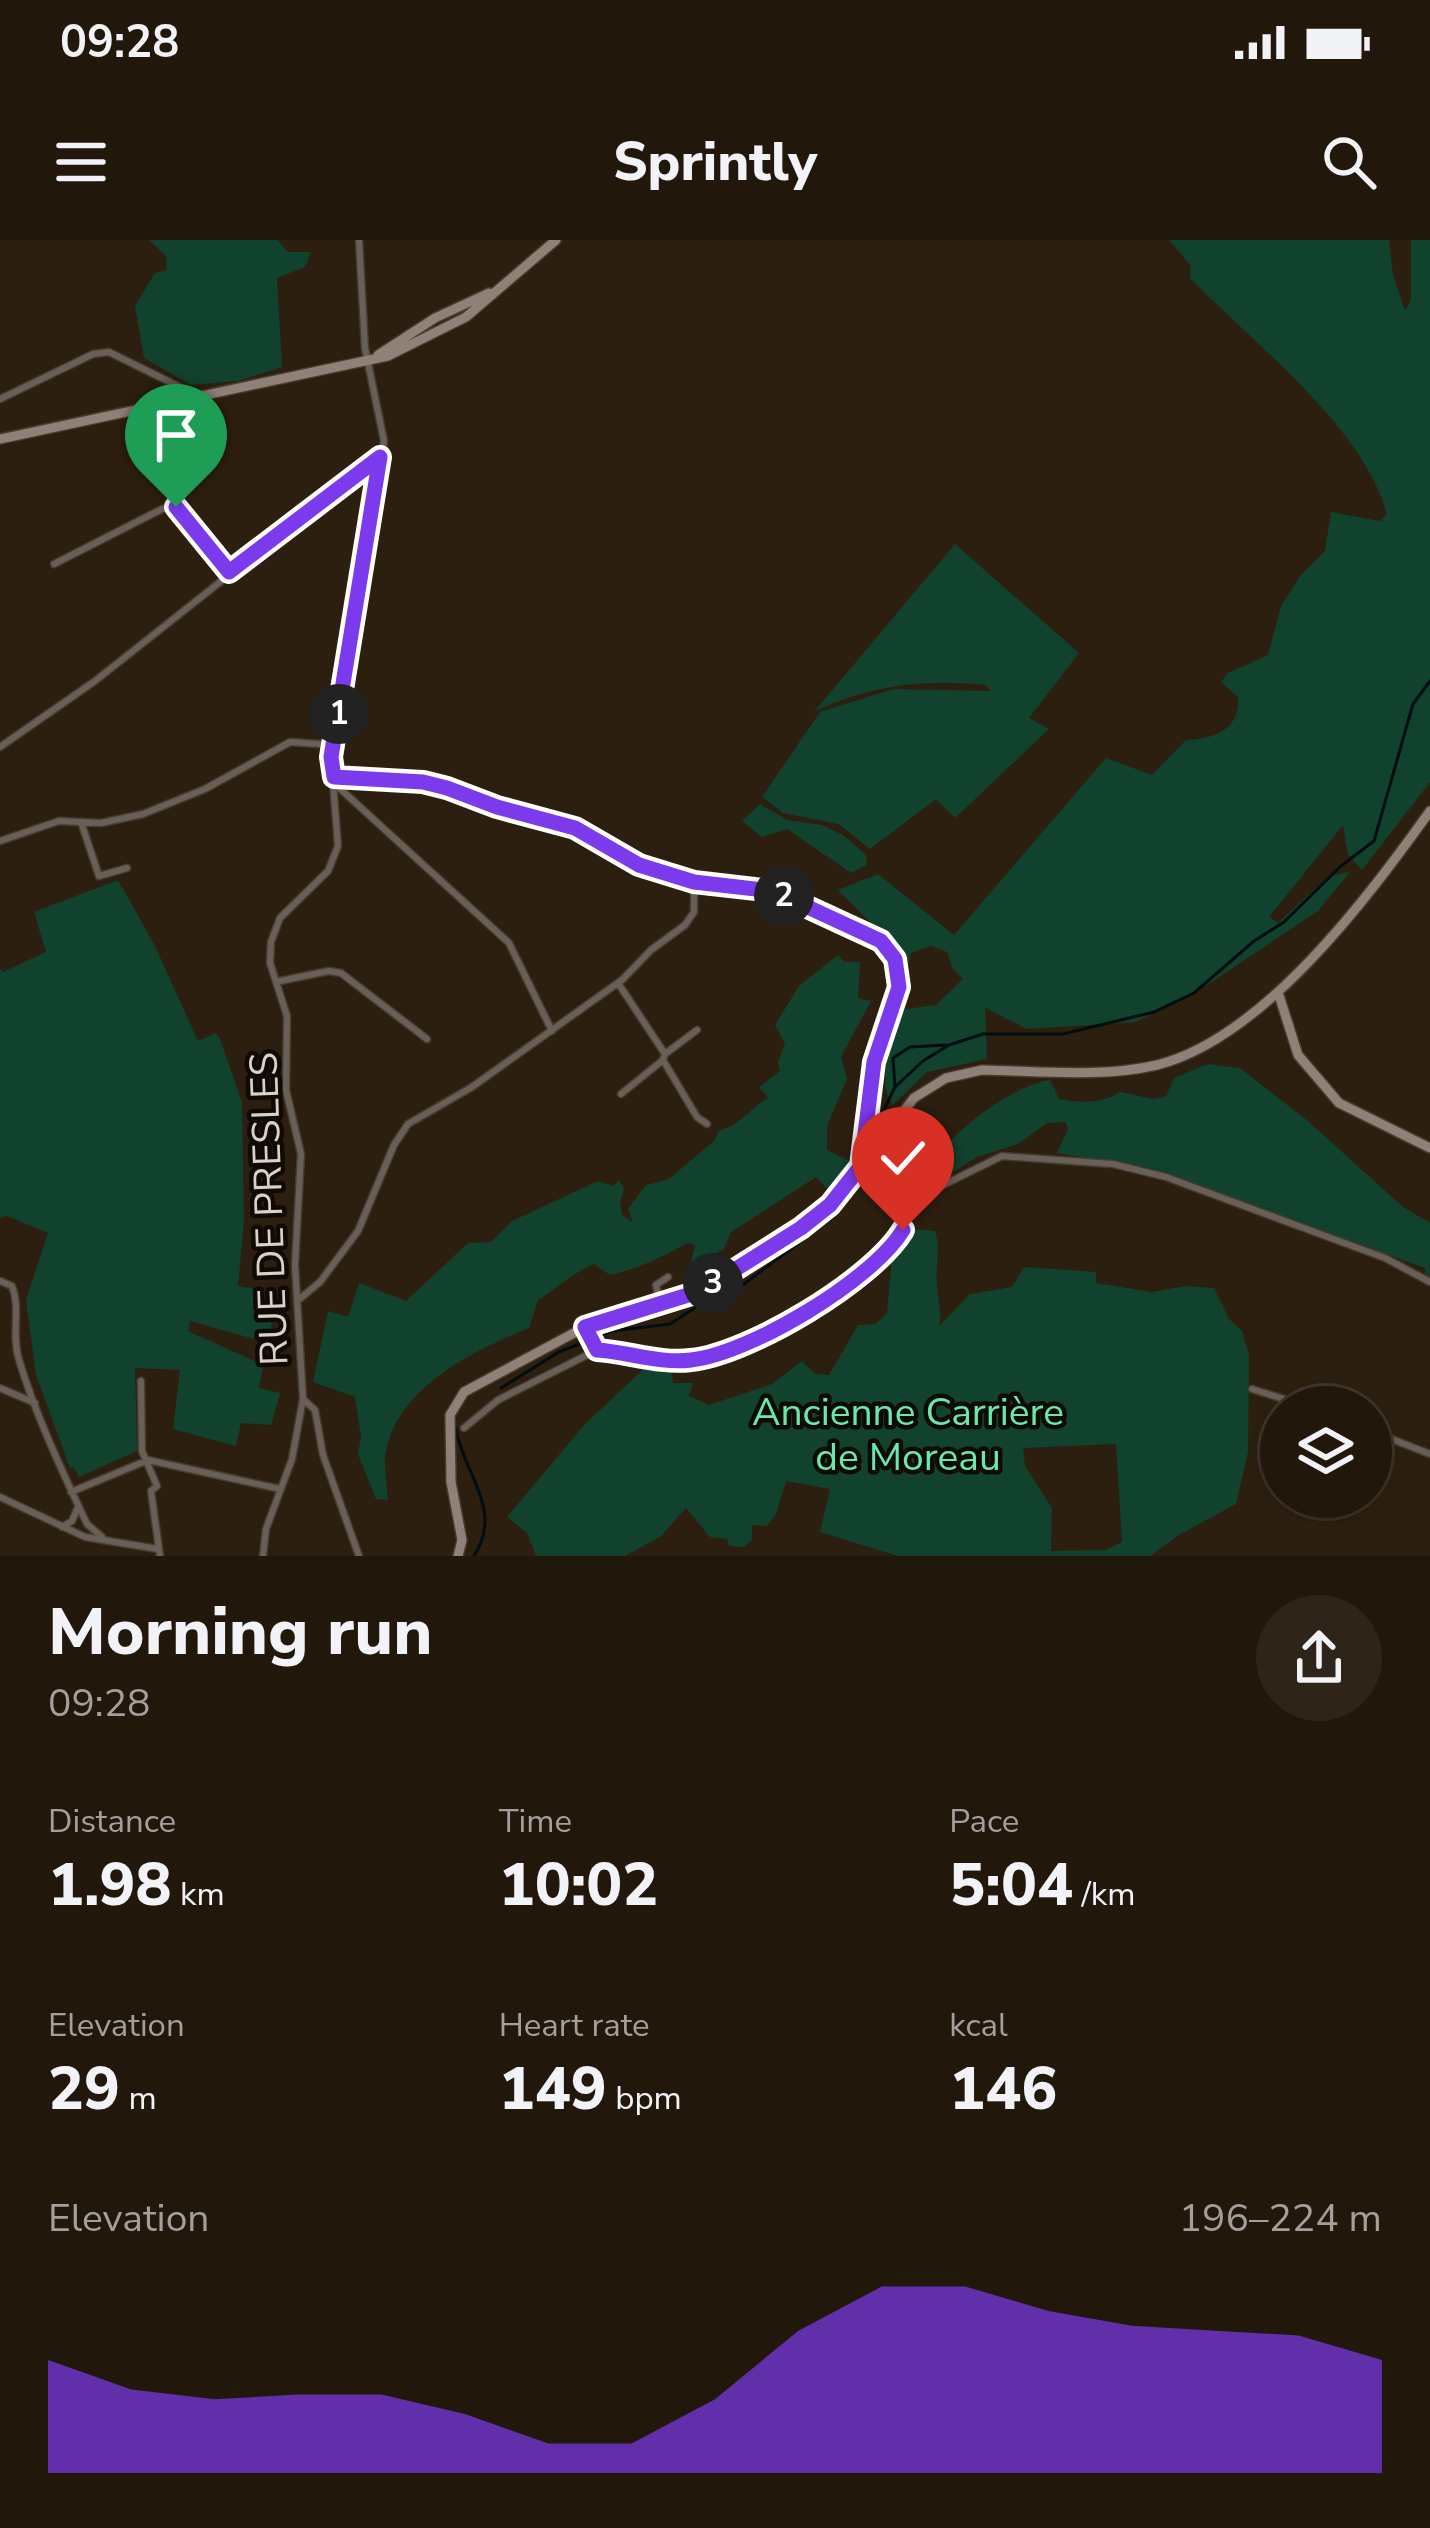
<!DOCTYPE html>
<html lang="en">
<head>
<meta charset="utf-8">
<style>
	:root { --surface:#22170b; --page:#2e2419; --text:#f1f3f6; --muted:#a29f9d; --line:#3f362c; --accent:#7c3aed }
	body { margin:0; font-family:"Nunito Sans",sans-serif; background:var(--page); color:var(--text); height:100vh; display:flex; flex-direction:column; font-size:45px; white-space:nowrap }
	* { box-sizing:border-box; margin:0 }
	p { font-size:39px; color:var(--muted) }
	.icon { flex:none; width:66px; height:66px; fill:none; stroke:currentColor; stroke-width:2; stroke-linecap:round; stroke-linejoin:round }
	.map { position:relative; height:1316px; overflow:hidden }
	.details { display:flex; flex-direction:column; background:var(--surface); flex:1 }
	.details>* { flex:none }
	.buttons { position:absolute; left:1260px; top:1146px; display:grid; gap:24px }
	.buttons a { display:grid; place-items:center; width:132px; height:132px; border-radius:50%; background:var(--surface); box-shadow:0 3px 9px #0004,0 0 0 3px var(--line); font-size:60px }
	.pin { position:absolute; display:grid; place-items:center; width:102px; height:102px; color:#fff; margin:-123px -51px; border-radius:50% 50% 50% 0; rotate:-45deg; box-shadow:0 0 12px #0007 }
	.pin .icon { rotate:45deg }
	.km { position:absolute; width:60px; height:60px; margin:-30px; border-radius:50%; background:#222; color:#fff; font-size:33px; line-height:60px; text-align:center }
	.round { display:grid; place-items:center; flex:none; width:126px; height:126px; border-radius:63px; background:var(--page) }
	.summary { display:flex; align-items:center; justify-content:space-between; height:204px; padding:0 48px }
	h1 { font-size:66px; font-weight:800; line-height:90px }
	.stats { display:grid; grid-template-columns:repeat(3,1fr); gap:18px; height:204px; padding:12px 48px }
	.stats div { display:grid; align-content:center }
	.stats b { font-size:60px; font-weight:800 }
	.stats small { font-size:33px; font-weight:400 }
	.stats p { font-size:33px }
	.chart { height:336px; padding:24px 48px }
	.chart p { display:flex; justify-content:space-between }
	.chart svg { width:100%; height:216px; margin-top:12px; fill:var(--accent); opacity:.7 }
	.status { display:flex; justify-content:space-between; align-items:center; height:84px; padding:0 60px; background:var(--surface); direction:ltr }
	.status svg { height:33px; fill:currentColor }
	header { display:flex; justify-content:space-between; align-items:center; height:156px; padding:0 48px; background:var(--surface); font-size:54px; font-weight:800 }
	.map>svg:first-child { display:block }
	.green { fill:#11422d; fill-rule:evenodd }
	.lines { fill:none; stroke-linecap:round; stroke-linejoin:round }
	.stream { stroke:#010d10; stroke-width:3 }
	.street-casing { stroke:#493b2c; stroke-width:9 }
	.secondary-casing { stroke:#493b2c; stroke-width:12 }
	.street { stroke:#685f59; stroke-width:6 }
	.secondary { stroke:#908178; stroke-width:9 }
	.route-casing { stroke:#fff; stroke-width:24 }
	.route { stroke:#7c3aed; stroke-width:15 }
	.labels { text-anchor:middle; stroke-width:9; stroke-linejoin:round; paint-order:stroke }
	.street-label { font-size:39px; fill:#dad1c7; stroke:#100a05 }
	.park-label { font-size:39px; fill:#68e8ad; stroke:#100a05 }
</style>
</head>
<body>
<div class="status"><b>09:28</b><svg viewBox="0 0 49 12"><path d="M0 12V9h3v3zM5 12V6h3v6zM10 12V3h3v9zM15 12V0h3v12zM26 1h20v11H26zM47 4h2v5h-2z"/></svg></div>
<header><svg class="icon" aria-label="menu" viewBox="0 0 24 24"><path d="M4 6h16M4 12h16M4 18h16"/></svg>Sprintly<svg class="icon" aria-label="search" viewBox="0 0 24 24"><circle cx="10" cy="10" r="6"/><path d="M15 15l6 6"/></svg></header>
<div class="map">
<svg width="1430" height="1316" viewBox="0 0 1430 1316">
	<rect width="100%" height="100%" fill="#2d1f0f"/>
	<path class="green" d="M149 0H277L288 12H311L305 27 277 38 282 127 238 141 191 145 144 118 135 66 155 33 167 30 166 16Z
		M1169 0H1389L1393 35 1405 71 1411 59V0H1430V542L1362 630 1348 615 1343 585 1269 677 1278 683 1329 636 1350 632 1318 671 1192 755 1135 782 1027 789 985 768 987 819 927 832 892 866 885 847 886 826 874 822 891 771 936 765 963 739 953 729 947 712 931 706 911 713 906 733 893 705 838 650 878 634 954 695 1106 518 1152 535 1186 500C1214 499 1241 489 1238 457L1221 442 1228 433 1268 415 1281 366 1301 335 1325 311 1331 272 1380 281 1387 274C1363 186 1253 103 1190 38L1191 26Z
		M955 304 1079 413 1029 478 1049 489 955 578 936 559 870 609 839 584 783 573 762 557 820 472 893 449 991 451 986 445C925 439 869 445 814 472Z
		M760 564 787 580 822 585 843 595 866 615 867 625 851 633 787 589 762 597 742 581Z
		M118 640 154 704 198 801 216 793 220 799 242 862 244 981 238 1046 270 1051 272 1104 190 1081 188 1091 263 1125 259 1148 280 1153 271 1185 241 1183 236 1206 173 1189 180 1130 135 1128 137 1211 79 1237 74 1227 70 1228 36 1135 26 1060 48 993 7 976 0 978V729L3 732 46 712 34 672Z
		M838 715 844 722H860L858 758 871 761 841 817 847 839 827 886V910L850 921 847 936 831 953 816 937 731 992 724 1009 690 1027 695 1005 687 1003C663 1017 638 1029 610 1035L594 1024C572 1033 558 1048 538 1060L529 1088C472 1111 389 1151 385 1222 385 1235 387 1248 388 1260L376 1259 358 1214 361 1197 355 1157 313 1142 328 1071 348 1077 359 1043 406 1061 468 1003 491 1002 512 981 598 941 613 946 619 940 624 949 620 962 622 975 633 983 628 969 646 945 669 939 714 901 719 891C742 884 749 869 768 858L759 847 780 831 778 822 785 804 775 785 799 746Z
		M1208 824 1240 828 1309 882 1403 967 1430 983V1037L1425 1034V1028L1153 929 1057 913 1068 889 1066 882 1047 883 1018 904 977 917 953 932 946 931 936 920C954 889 1014 845 1050 840L1059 859C1080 863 1102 864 1120 852L1152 859 1166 857 1174 838Z
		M910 989 935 991C941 1010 935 1025 937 1044 938 1061 942 1070 939 1086L970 1054 1012 1047 1024 1027 1096 1032V1043L1151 1052 1186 1046 1214 1048 1229 1079 1242 1091 1249 1115 1248 1212 1236 1264 1179 1295 1150 1316H898L820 1292 830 1249 786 1241 776 1274 767 1286 752 1285V1300L743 1307 729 1306 727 1299 710 1297 686 1268 661 1296 625 1316H536L527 1293 507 1277 585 1184 650 1123 670 1122 673 1143H693L689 1156 709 1165 772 1144 802 1121 815 1134 829 1135 858 1085 875 1084 887 1073 892 1017ZM1116 1204 1122 1302 1106 1310 1051 1311 1052 1268 1025 1226 1023 1208Z"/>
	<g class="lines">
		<path class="stream" d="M895 847 893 818 910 807 947 805
			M869 900 895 847 923 821 949 805 983 794H1063L1154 772 1194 753 1254 701 1284 682 1341 626 1374 601 1413 464 1430 441
			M501 1148 559 1112 612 1091 670 1084 704 1062 736 1050 832 978 856 941
			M456 1189C464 1235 504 1270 474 1316"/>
		<g class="street-casing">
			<path id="street" d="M0 159 93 114 109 112 198 156
				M54 324 162 269 176 267 228 330
				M0 507 95 441 378 217
				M335 537 423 542 447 548 497 567 575 588 639 625 694 642 773 651 881 701 895 719 899 747 874 822 861 922
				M336 545 509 703 552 791
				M81 582 99 636 127 628
				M0 601 59 581 101 583 143 574 205 549 290 502 334 505
				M280 741 329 731 341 733 427 799
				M618 743 665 814 663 820
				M665 814 697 790
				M663 820 697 877 707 884
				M621 854 663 820
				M0 1041 12 1046C21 1069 11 1095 19 1120 36 1176 62 1231 87 1284L102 1297
				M297 1061 320 1042 358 991 394 905 408 884 472 847 622 740 651 710 685 685 694 672V642
				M660 1063 656 1045 668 1037
				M585 1087 597 1110
				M141 1141 142 1211 157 1246 151 1251 160 1316
				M0 1148 35 1163
				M1252 1149 1309 1167
				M303 1159 315 1170 323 1215 359 1316
				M464 1188 498 1160 597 1110 684 1121 714 1117 755 1101 844 1047 881 1018 903 990 910 966 939 947 1002 916 1113 924 1166 937 1385 1018 1430 1042
				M1371 1191 1430 1214
				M71 1252 148 1220 280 1249
				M0 1257 85 1297 158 1309
				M62 1287 72 1281 78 1267
				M263 1316 266 1289 292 1219 303 1159 295 1025 301 914 286 850 287 776 270 723 271 702 280 678 328 631 338 606 331 517 384 201 365 108 359 0"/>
		</g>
		<g class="secondary-casing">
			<path id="secondary" d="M378 115 435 78 489 53
				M0 199 388 116 466 77 556 0
				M1278 752 1298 815 1339 863 1430 908
				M458 1316 462 1300 451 1242 450 1175 464 1152 585 1087 701 1051 801 989 830 965 914 858 946 838 982 830C1039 831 1102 838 1157 825 1264 798 1369 656 1430 571"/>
		</g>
		<use href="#street" class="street"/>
		<use href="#secondary" class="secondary"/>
	</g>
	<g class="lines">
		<g class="route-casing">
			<path id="route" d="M176 267 229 332 380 217 331 517 334 537 423 542 447 548 497 567 575 588 639 625 694 642 773 651 881 701 895 719 899 747 874 822 861 926 830 965 801 988 701 1051 585 1087 597 1110C627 1112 661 1124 691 1120 749 1114 873 1040 903 990"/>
		</g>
		<use href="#route" class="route"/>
	</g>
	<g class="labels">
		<g class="street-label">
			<text transform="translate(268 969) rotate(-92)" y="14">RUE DE PRESLES</text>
		</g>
		<g class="park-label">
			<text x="908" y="1185">Ancienne Carrière<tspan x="908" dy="45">de Moreau</tspan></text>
		</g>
	</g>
</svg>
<div class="buttons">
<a><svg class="icon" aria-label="layers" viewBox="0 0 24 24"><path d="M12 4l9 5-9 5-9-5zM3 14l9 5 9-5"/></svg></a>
</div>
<div class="pin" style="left:176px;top:267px;background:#1e9e55"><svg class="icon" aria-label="arrive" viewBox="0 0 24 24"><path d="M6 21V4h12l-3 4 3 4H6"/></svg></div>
<div class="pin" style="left:903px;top:990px;background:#d93025"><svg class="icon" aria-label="check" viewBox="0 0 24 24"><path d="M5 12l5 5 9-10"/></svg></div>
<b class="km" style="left:339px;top:474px">1</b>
<b class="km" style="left:784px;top:656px">2</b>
<b class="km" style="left:713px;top:1043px">3</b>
</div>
<section class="details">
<div class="summary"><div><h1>Morning run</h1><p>09:28</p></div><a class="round"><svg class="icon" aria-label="share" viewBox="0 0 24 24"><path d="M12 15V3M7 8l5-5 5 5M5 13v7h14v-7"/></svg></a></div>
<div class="stats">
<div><p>Distance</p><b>1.98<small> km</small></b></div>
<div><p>Time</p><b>10:02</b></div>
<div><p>Pace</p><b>5:04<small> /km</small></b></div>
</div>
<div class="stats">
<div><p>Elevation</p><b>29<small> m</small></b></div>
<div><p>Heart rate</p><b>149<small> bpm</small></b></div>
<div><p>kcal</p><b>146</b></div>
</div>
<div class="chart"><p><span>Elevation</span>196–224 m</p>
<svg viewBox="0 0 160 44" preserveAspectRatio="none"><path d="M0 44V21L10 27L20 29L30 28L40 28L50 32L60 38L70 38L80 29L90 15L100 6L110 6L120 11L130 14L140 15L150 16L160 21V44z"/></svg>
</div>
</section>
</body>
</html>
